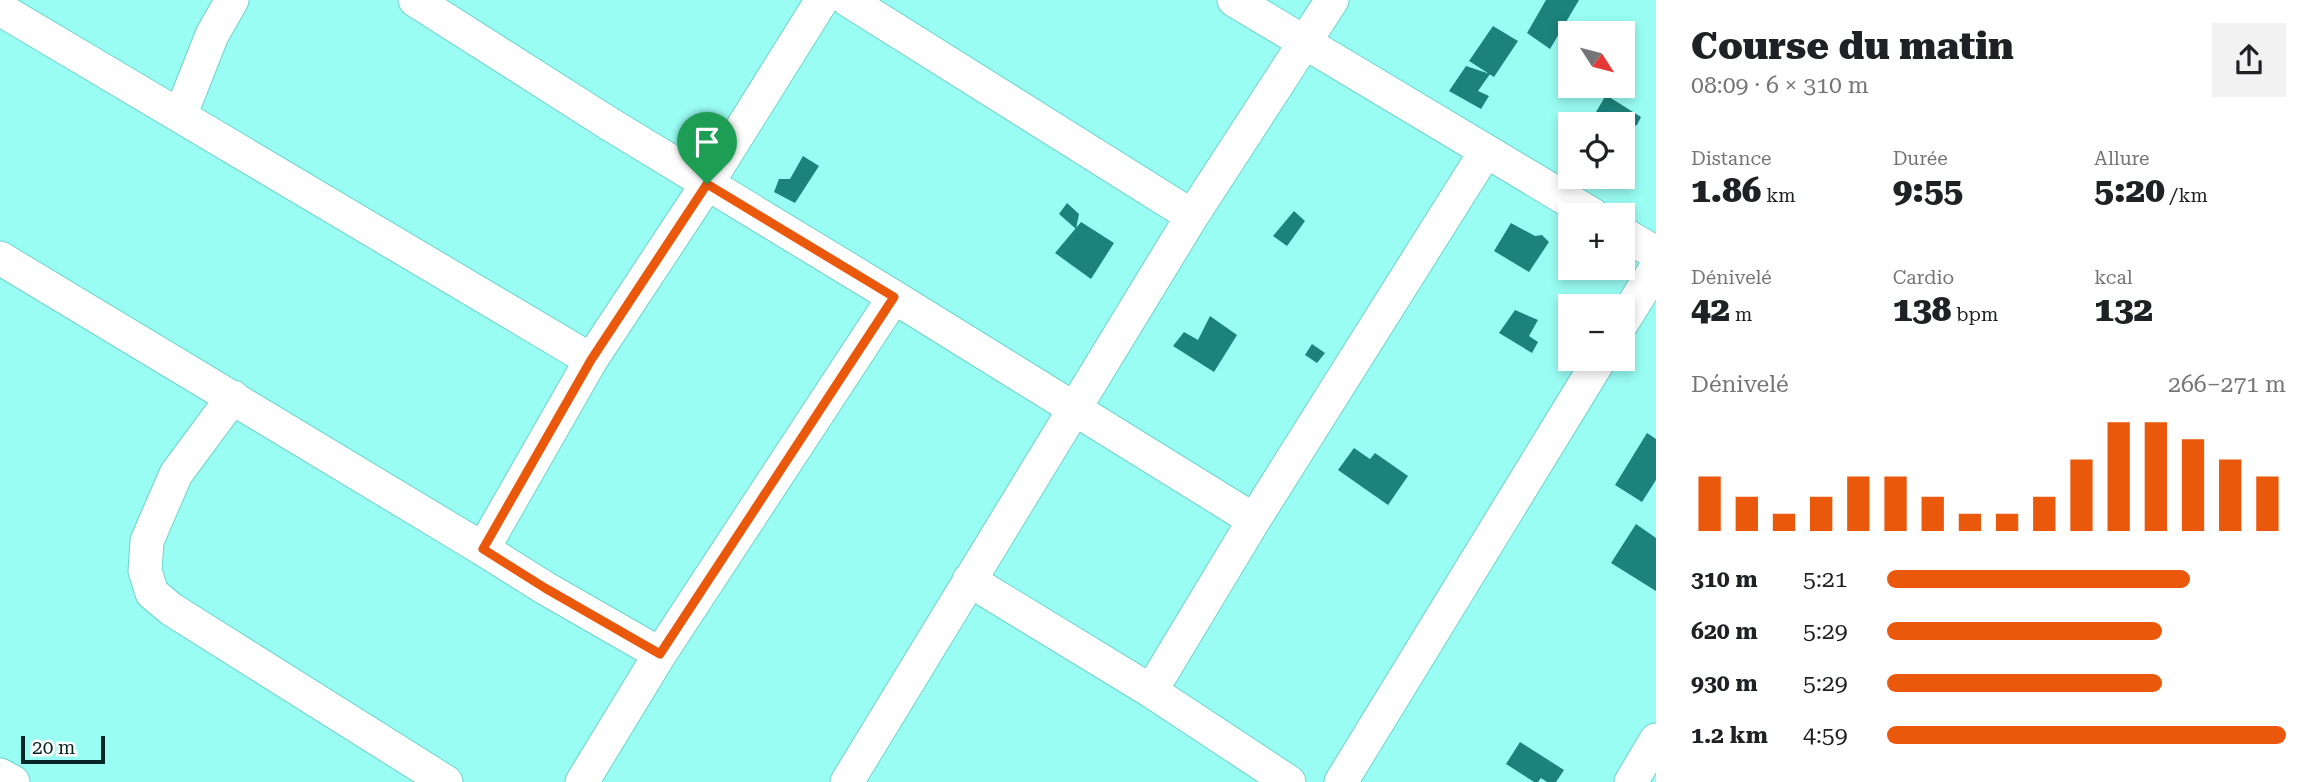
<!DOCTYPE html>
<html lang="fr">
<head>
<meta charset="utf-8">
<style>
	:root { --surface:#fff; --page:#f2f2f2; --text:#202124; --muted:#757577; --accent:#ea580c }
	body { margin:0; font-family:"Roboto Serif",serif; background:var(--page); color:var(--text); height:100vh; display:flex; flex-direction:column; font-size:26px; white-space:nowrap }
	* { box-sizing:border-box; margin:0 }
	p { font-size:23px; color:var(--muted) }
	.icon { flex:none; width:38px; height:38px; fill:none; stroke:currentColor; stroke-width:2; stroke-linecap:round; stroke-linejoin:round }
	.map { position:relative; flex:1; overflow:hidden }
	.sheet { display:flex; flex-direction:column; background:var(--surface); width:665px }
	.sheet>* { flex:none }
	.needle { width:46px; rotate:126deg }
	.controls { position:absolute; left:1558px; top:21px; display:grid; gap:14px }
	.controls a { display:grid; place-items:center; width:77px; height:77px; border-radius:0px; background:var(--surface); box-shadow:0 4px 10px #0003; font-size:35px }
	.scale { position:absolute; left:21px; bottom:18px; width:84px; box-sizing:border-box; padding-left:7px; border:4px solid #052624; border-top:0; font-size:19px; line-height:24px; white-space:nowrap; color:#052624; -webkit-text-stroke:5px #fff; paint-order:stroke }
	.pin { position:absolute; display:grid; place-items:center; width:60px; height:60px; color:#fff; margin:-72px -30px; border-radius:50% 50% 50% 0; rotate:-45deg; box-shadow:0 0 7px #0007 }
	.pin .icon { rotate:45deg }
	.round { display:grid; place-items:center; flex:none; width:74px; height:74px; border-radius:0px; background:var(--page) }
	.head { display:flex; align-items:center; justify-content:space-between; height:119px; padding:0 35px }
	h1 { font-size:38px; font-weight:800; line-height:52px }
	.metrics { display:grid; grid-template-columns:repeat(3,1fr); gap:10px; height:119px; padding:7px 35px }
	.metrics div { display:grid; align-content:center }
	.metrics b { font-size:35px; font-weight:800 }
	.metrics small { font-size:19px; font-weight:400 }
	.metrics p { font-size:19px }
	.chart { height:196px; padding:14px 35px }
	.chart p { display:flex; justify-content:space-between }
	.chart svg { width:100%; height:126px; margin-top:7px; stroke:var(--accent); stroke-width:6 }
	ul { padding:0 35px; list-style:none; font-size:23px }
	li { display:grid; grid-template-columns:112px 84px 1fr; align-items:center; height:52px }
	li i { height:18px; border-radius:9px; background:var(--accent) }
	main { display:flex; flex:1; min-height:0 }
	.map>svg:first-child { display:block }
	.building { fill:#1c827b }
	.lines { fill:none; stroke-linecap:round; stroke-linejoin:round }
	.minor-casing { stroke:#6ed3ca; stroke-width:35 }
	.minor { stroke:#fff; stroke-width:33 }
	.route-casing { stroke:#fff; stroke-width:14 }
	.route { stroke:#ea580c; stroke-width:9 }
</style>
</head>
<body>
<main>
<div class="map">
<svg width="1656" height="782" viewBox="0 0 1656 782">
	<rect width="100%" height="100%" fill="#99fdf4"/>
	<path class="building" d="M1546 0H1579L1550 49 1527 33Z
		M1493 26 1518 41 1494 77 1469 61Z
		M1466 66 1490 74 1478 91 1489 96 1481 109 1449 91Z
		M1606 95 1641 117 1637 125 1627 128 1630 139 1622 151V124H1589Z
		M803 156 819 166 795 203 774 192 779 179H790Z
		M1067 203 1079 214 1076 229 1059 214Z
		M1294 211 1305 221 1287 246 1273 236Z
		M1081 222 1114 243 1091 279 1055 253Z
		M1511 223 1535 236 1542 235 1549 242 1529 272 1494 251Z
		M1515 310 1538 320 1529 336 1538 342 1532 353 1499 333Z
		M1210 316 1237 335 1214 372 1173 346 1184 332 1198 340Z
		M1312 344 1325 353 1317 363 1305 355Z
		M1647 433 1656 439V480L1642 502 1615 485Z
		M1354 448 1370 459 1375 453 1408 476 1388 505 1338 470Z
		M1636 524 1656 538V591L1611 563Z
		M1520 742 1564 770 1556 782H1547L1541 778 1538 782H1534L1506 764Z"/>
	<g class="lines">
		<g class="minor-casing">
			<path id="minor" d="M415 0 608 123 894 297 1254 520
				M848 0 1192 216
				M1234 0 1593 215
				M0 9 591 360
				M180 116 212 35 232 0
				M1622 233 1656 253
				M0 258 483 549 545 588 660 654
				M1622 323 1656 268
				M233 397 176 474 147 541 145 571 152 593 171 609 446 782
				M483 549 591 360 707 184 822 0
				M969 580 1151 691 1289 782
				M1151 691 1254 520 1486 151
				M0 775 13 782
				M582 782 660 654 894 297
				M847 782 1192 216 1332 0
				M1341 782 1600 359
				M1631 782 1656 740"/>
		</g>
		<use href="#minor" class="minor"/>
	</g>
	<g class="lines">
		<g class="route-casing">
			<path id="route" d="M707 184 894 297 660 654 545 588 483 549 591 360Z"/>
		</g>
		<use href="#route" class="route"/>
	</g>
</svg>
<div class="controls">
<a><svg class="needle" viewBox="-14 -14 28 28"><path d="M0-13l5 13h-10z" fill="#e53935"/><path d="M0 13l5-13h-10z" fill="#757577"/></svg></a>
<a><svg class="icon" aria-label="locate" viewBox="0 0 24 24"><circle cx="12" cy="12" r="6"/><path d="M12 2v4M12 18v4M2 12h4M18 12h4"/></svg></a>
<a>+</a>
<a>−</a>
</div>
<div class="scale">20 m</div>
<div class="pin" style="left:707px;top:184px;background:#1e9e55"><svg class="icon" aria-label="arrive" viewBox="0 0 24 24"><path d="M6 21V4h12l-3 4 3 4H6"/></svg></div>
</div>
<section class="sheet">
<div class="head"><div><h1>Course du matin</h1><p>08:09 · 6 × 310 m</p></div><a class="round"><svg class="icon" aria-label="share" viewBox="0 0 24 24"><path d="M12 15V3M7 8l5-5 5 5M5 13v7h14v-7"/></svg></a></div>
<div class="metrics">
<div><p>Distance</p><b>1.86<small> km</small></b></div>
<div><p>Durée</p><b>9:55</b></div>
<div><p>Allure</p><b>5:20<small> /km</small></b></div>
</div>
<div class="metrics">
<div><p>Dénivelé</p><b>42<small> m</small></b></div>
<div><p>Cardio</p><b>138<small> bpm</small></b></div>
<div><p>kcal</p><b>132</b></div>
</div>
<div class="chart"><p><span>Dénivelé</span>266–271 m</p>
<svg viewBox="0 0 160 44" preserveAspectRatio="none"><path d="M5 44V25M15 44V32M25 44V38M35 44V32M45 44V25M55 44V25M65 44V32M75 44V38M85 44V38M95 44V32M105 44V19M115 44V6M125 44V6M135 44V12M145 44V19M155 44V25"/></svg>
</div>
<ul>
<li><b>310 m</b>5:21<i style="width:76%"></i></li>
<li><b>620 m</b>5:29<i style="width:69%"></i></li>
<li><b>930 m</b>5:29<i style="width:69%"></i></li>
<li><b>1.2 km</b>4:59<i style="width:100%"></i></li>
</ul>
</section>
</main>
</body>
</html>
